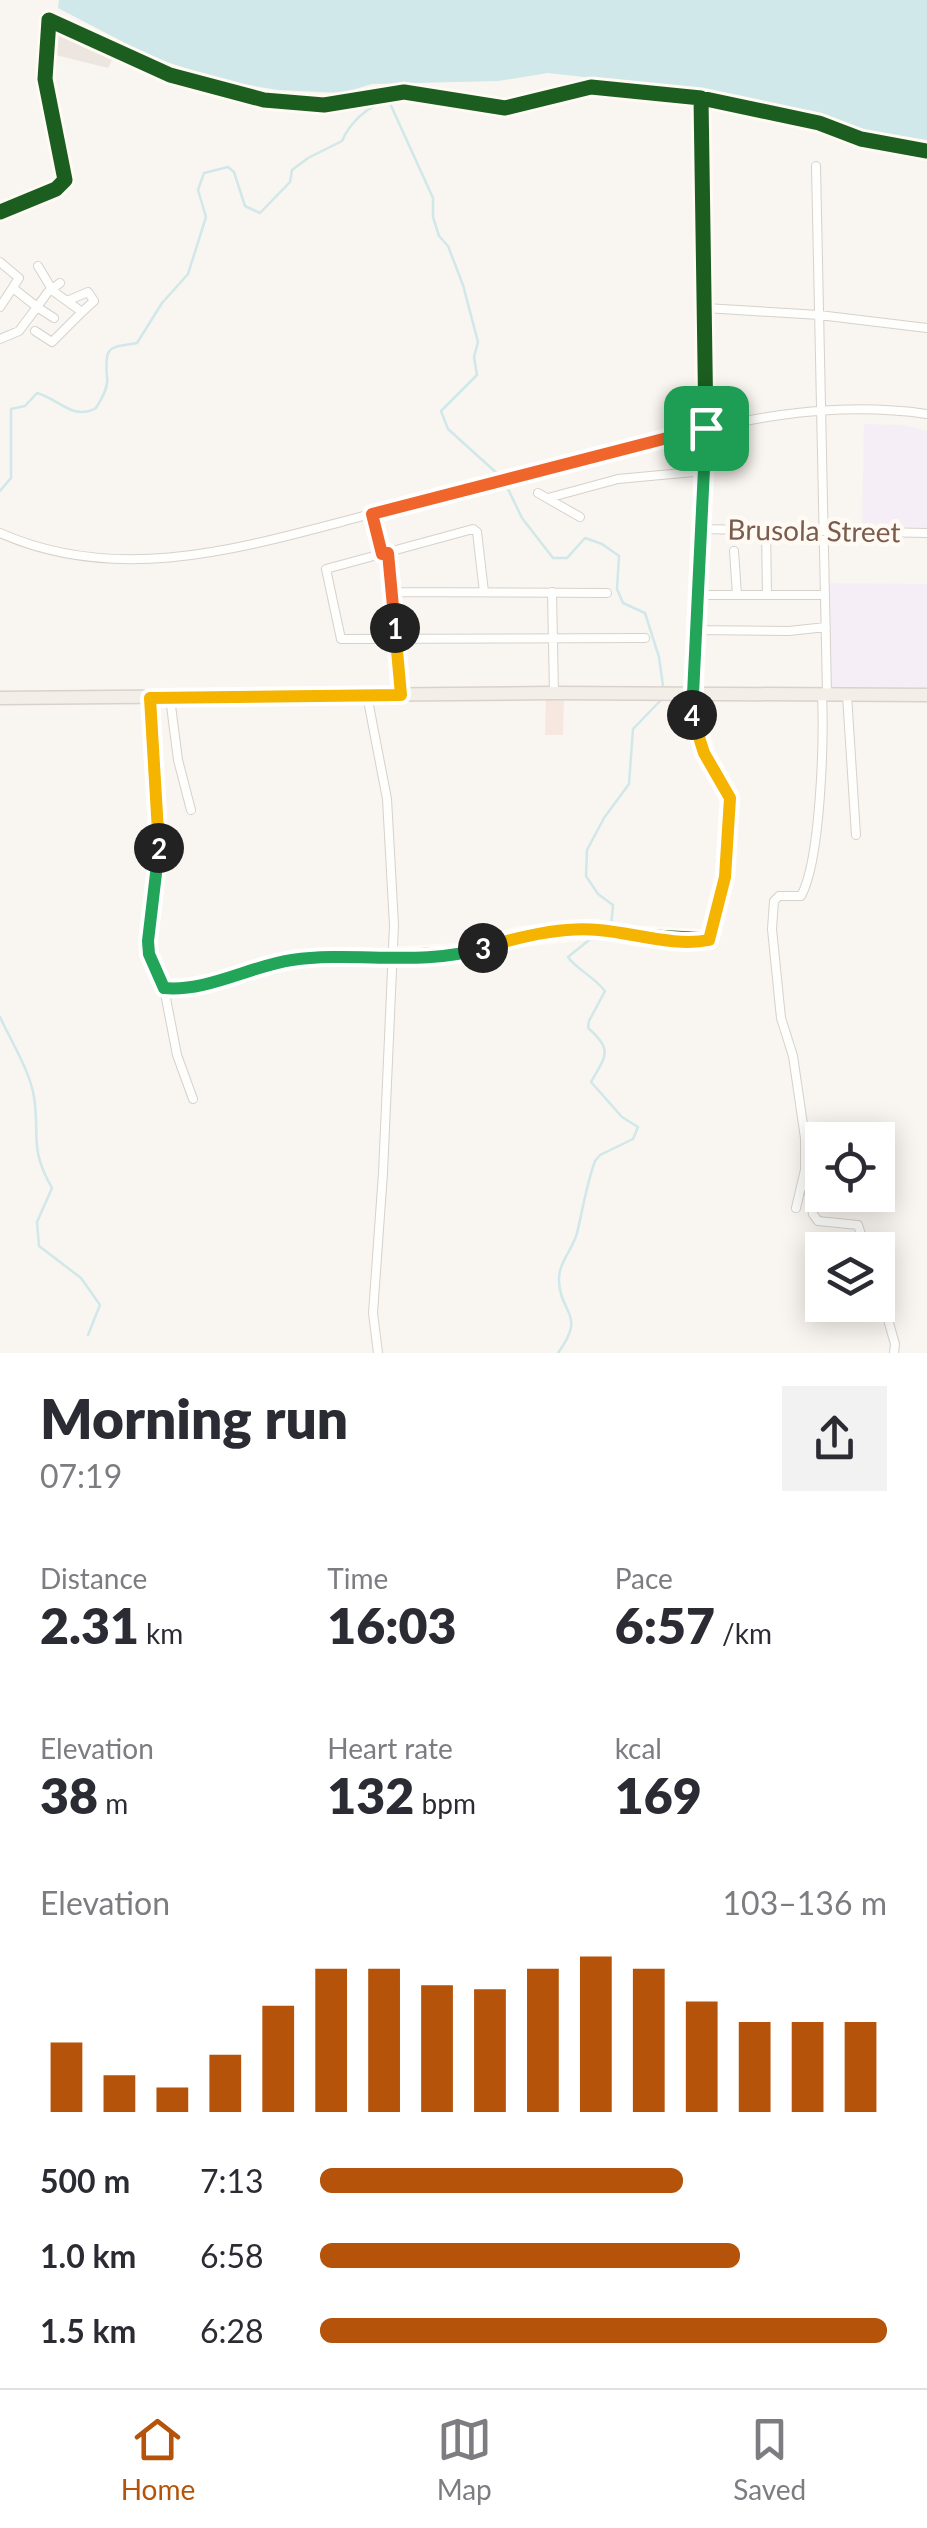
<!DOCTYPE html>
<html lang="en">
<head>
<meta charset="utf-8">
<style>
	:root { --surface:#fff; --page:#f2f2f3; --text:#2b2b33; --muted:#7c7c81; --line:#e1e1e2; --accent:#b45309 }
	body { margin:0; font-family:Lato,sans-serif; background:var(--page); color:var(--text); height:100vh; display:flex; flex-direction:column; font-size:38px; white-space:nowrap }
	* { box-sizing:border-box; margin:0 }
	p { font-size:32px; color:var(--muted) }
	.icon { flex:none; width:55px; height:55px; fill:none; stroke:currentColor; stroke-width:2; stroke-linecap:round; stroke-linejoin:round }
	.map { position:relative; height:1353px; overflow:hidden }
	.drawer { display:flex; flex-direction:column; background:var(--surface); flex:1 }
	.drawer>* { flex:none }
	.controls { position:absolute; left:805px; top:1122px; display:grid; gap:20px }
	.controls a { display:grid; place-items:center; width:90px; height:90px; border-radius:0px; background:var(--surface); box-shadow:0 5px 25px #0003; font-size:50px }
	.pin { position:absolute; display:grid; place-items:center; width:85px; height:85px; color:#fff; margin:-42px; border-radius:20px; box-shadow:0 5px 15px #0006 }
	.km { position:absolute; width:50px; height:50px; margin:-25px; border-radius:50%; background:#222; color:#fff; font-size:28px; line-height:50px; text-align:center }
	.round { display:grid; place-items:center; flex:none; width:105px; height:105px; border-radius:0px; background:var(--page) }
	.overview { display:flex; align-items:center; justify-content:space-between; height:170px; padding:0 40px }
	h1 { font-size:55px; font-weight:800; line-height:75px }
	.figures { display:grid; grid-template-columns:repeat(3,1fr); gap:15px; height:170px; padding:10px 40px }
	.figures div { display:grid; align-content:center }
	.figures b { font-size:50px; font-weight:800 }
	.figures small { font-size:28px; font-weight:400 }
	.figures p { font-size:28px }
	.chart { height:280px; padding:20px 40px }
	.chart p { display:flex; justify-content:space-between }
	.chart svg { width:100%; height:180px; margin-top:10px; stroke:var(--accent); stroke-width:6 }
	ul { padding:0 40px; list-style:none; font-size:32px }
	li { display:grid; grid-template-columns:160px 120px 1fr; align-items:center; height:75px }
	li i { height:25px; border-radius:12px; background:var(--accent) }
	.tab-bar { display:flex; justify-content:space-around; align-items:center; height:140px; border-top:2px solid var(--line); background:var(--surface); font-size:28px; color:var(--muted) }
	.tab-bar a { display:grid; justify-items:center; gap:5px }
	.tab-bar .selected { color:var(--accent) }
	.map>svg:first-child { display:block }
	.commercial { fill:#f6e8e1 }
	.industrial { fill:#ede5e0 }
	.education { fill:#f6eef6 }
	.water { fill:#d0e8ea }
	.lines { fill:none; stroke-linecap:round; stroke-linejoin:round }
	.stream { stroke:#d0e8ea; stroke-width:2.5 }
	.minor-casing { stroke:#d7d1cb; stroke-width:10 }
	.primary-casing { stroke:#dad1cc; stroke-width:15 }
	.minor { stroke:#fefefd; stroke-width:8 }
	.primary { stroke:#f3eee8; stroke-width:12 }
	.cycleway-casing { stroke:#fffaf3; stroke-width:21 }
	.cycleway { stroke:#1b5e20; stroke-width:15 }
	.split-1-casing { stroke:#fff; stroke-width:20 }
	.split-2-casing { stroke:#fff; stroke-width:20 }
	.split-3-casing { stroke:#fff; stroke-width:20 }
	.split-4-casing { stroke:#fff; stroke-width:20 }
	.split-5-casing { stroke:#fff; stroke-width:20 }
	.split-1 { stroke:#f0652b; stroke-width:12 }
	.split-2 { stroke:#f5b400; stroke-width:12 }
	.split-3 { stroke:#22a559; stroke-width:12 }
	.split-4 { stroke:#f5b400; stroke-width:12 }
	.split-5 { stroke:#22a559; stroke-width:12 }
	.labels { text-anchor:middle; stroke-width:9; stroke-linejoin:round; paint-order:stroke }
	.street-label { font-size:28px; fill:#7a5c4d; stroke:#fffaf3 }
</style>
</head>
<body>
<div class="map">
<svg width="927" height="1353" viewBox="0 0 927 1353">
	<rect width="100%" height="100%" fill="#f9f5f0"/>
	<path class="commercial" d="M546 699 564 700 563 735H545Z"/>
	<path class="industrial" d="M52 25 115 54 108 68 48 53Z"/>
	<path class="education" d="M864 424 903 425 927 431V530L862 527Z
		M829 583 927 584V688L830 687Z"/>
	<path class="water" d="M59 0H927V140L864 132 809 111 701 90 548 73 498 81 372 84 342 93 278 90 224 81 152 57 58 8Z"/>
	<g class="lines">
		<path class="stream" d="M388 99 433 198V217L439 236 448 246 463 285 478 342 474 357 477 375 441 411 448 429 500 476
			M505 483 522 518 553 558H567L585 538 602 544 619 556 617 589 623 603 645 613 659 657 663 686
			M0 491 11 478V409L25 406 37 393C59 399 73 421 96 408 101 400 109 387 107 377 104 344 110 348 137 343L162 303 188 274 206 217 198 190 204 173 228 167 234 172 245 206 260 213 290 182 292 170 308 158 342 141C349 124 367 106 385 102
			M611 927 613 905 598 894 586 876 587 850 604 818 629 784 633 729 662 699
			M0 1017C11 1041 30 1071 34 1097 40 1136 29 1148 52 1188L37 1222 39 1246 81 1278 100 1305 88 1335
			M558 1353C587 1313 560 1315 559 1281 558 1261 575 1248 578 1229 583 1207 587 1183 595 1161L600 1155 633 1139 638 1127 622 1117 591 1082C604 1058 615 1051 588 1028L589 1021 605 991C593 976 575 968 568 957L599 932"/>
		<g class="minor-casing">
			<path id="minor" d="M816 166 827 694
				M0 212 56 189 65 180 45 79 49 20 170 75 264 100 324 105 404 92 505 108 591 87 701 98 819 123 861 139 927 151
				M0 262 19 278 0 307
				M13 288 37 307 48 292 60 283
				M67 301 88 292 94 301 82 312
				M705 308 819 315 927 328
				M35 331 52 342 82 312 53 291 38 266
				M0 339 19 331 37 307 54 318
				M538 493 580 517
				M548 498 618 479 704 471
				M372 513 382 555
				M700 529 927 533
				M766 530 767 595
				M0 533C117 585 238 549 356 518 441 495 527 473 613 452 721 425 815 398 927 414
				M734 551 737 595
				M388 553 401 695
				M391 592 607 593
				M484 592 477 532 473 529 326 569 341 639 645 638
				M552 592 554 693
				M697 595H825
				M696 630 789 631 826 627
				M367 695 387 799 394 925 383 1173 373 1313 378 1353
				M847 695 856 835
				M150 698 159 858 150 915 149 953 164 988 177 1055 193 1099
				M170 698 178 760 191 810
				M394 957 467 953 517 937 595 929 637 936 709 940 725 877 730 798 705 753 698 726 692 721 706 429 701 98
				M164 988 183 989 292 960 394 958
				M806 1174 813 1214 818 1221 858 1225 866 1250
				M796 1208 805 1170V1138L793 1056 781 1018 772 929 774 901 779 896H801C821 860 824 738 822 694
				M878 1285 895 1344 894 1353"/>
		</g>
		<g class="primary-casing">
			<path id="primary" d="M0 698 554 693 927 695"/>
		</g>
		<use href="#minor" class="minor"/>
		<use href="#primary" class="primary"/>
		<g class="cycleway-casing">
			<path id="cycleway" d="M0 212 56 189 65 180 45 79 49 20 170 75 264 100 324 105 404 92 505 108 591 87 701 98 819 123 861 139 927 151
				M394 957 467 953 517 937 595 929 637 936 709 940 725 877 730 798 705 753 698 726 692 721 706 429 701 98"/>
		</g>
		<use href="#cycleway" class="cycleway"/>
	</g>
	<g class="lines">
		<g class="split-1-casing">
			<path id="split-1" d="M395 628 388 553 382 554 372 514 706 428"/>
		</g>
		<g class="split-2-casing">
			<path id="split-2" d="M159 848 150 698 401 695 395 628"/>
		</g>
		<g class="split-3-casing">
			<path id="split-3" d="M159 848 148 941 149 954 164 988C207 992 250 966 292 960 354 951 422 967 483 948"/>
		</g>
		<g class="split-4-casing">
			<path id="split-4" d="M483 948C518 937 562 926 599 930 634 933 676 947 709 940L725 877 730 798 704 753 692 715"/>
		</g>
		<g class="split-5-casing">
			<path id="split-5" d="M692 715 706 428"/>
		</g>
		<use href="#split-1" class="split-1"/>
		<use href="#split-2" class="split-2"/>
		<use href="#split-3" class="split-3"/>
		<use href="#split-4" class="split-4"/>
		<use href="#split-5" class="split-5"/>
	</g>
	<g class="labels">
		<g class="street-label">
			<text transform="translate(814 531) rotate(1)" y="10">Brusola Street</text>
		</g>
	</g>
</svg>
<div class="controls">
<a><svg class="icon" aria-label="locate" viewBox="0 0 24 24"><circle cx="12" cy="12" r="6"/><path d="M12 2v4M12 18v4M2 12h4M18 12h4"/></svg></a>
<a><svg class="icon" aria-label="layers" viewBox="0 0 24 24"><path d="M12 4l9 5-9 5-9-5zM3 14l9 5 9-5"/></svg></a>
</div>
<div class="pin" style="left:706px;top:428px;background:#1e9e55"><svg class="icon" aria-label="arrive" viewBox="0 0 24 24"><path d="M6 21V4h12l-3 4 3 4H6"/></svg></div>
<b class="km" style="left:395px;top:628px">1</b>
<b class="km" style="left:159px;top:848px">2</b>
<b class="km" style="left:483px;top:948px">3</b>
<b class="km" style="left:692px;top:715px">4</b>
</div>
<section class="drawer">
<div class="overview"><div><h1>Morning run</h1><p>07:19</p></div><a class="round"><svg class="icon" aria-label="share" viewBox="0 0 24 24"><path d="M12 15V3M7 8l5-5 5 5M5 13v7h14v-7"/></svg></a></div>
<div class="figures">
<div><p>Distance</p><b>2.31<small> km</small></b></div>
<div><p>Time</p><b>16:03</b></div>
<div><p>Pace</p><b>6:57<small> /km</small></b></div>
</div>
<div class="figures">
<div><p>Elevation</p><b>38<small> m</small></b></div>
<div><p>Heart rate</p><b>132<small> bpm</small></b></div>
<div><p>kcal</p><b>169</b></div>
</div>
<div class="chart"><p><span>Elevation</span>103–136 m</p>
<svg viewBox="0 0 160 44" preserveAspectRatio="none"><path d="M5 44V27M15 44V35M25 44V38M35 44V30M45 44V18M55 44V9M65 44V9M75 44V13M85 44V14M95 44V9M105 44V6M115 44V9M125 44V17M135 44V22M145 44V22M155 44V22"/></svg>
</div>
<ul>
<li><b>500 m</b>7:13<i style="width:64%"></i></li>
<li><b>1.0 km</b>6:58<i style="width:74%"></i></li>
<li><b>1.5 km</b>6:28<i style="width:100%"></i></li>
</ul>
</section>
<nav class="tab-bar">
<a class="selected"><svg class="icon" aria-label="home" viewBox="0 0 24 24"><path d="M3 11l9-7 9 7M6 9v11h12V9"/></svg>Home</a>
<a><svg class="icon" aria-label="map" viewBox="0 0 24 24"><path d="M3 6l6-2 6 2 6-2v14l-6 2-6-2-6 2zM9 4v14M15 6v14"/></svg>Map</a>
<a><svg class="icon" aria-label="saved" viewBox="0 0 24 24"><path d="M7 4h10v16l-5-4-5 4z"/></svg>Saved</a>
</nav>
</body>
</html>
